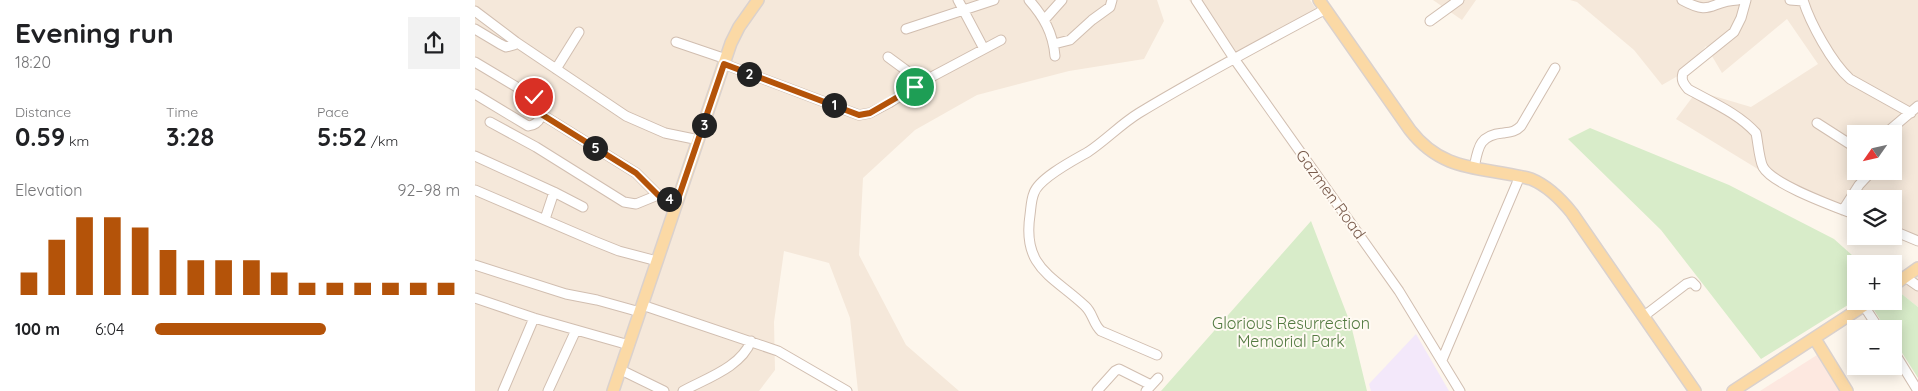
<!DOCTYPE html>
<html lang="en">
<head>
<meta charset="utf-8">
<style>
	:root { --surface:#fff; --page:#f2f2f2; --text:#202124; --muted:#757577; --accent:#b45309 }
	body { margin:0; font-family:Quicksand,sans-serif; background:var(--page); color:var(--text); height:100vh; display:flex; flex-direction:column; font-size:19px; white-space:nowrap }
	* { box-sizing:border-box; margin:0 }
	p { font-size:16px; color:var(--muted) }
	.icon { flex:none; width:28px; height:28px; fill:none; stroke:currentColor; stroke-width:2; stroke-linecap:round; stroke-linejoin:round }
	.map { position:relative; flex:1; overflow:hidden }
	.sheet { display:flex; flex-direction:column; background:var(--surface); width:475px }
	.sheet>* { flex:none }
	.needle { width:32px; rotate:236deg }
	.fabs { position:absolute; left:1372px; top:125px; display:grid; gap:10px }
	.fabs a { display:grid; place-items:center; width:55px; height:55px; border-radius:0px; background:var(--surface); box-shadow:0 2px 12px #0003; font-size:25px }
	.pin { position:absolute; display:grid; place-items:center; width:42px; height:42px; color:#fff; margin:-21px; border:2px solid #fff; border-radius:50%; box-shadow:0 1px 5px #0007 }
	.km { position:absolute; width:25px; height:25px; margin:-12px; border-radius:50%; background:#222; color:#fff; font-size:14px; line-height:25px; text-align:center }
	.round { display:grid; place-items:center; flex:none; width:52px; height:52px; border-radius:0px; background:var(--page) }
	.summary { display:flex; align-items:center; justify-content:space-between; height:85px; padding:0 15px }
	h1 { font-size:28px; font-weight:700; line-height:38px }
	.stats { display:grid; grid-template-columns:repeat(3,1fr); gap:8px; height:85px; padding:5px 15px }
	.stats div { display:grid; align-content:center }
	.stats b { font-size:25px; font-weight:700 }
	.stats small { font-size:14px; font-weight:400 }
	.stats p { font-size:14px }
	.chart { height:140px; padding:10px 15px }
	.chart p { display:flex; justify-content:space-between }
	.chart svg { width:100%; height:90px; margin-top:5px; stroke:var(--accent); stroke-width:6 }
	ul { padding:0 15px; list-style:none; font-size:16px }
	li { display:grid; grid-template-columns:80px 60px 1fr; align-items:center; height:38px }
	li i { height:12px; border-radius:6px; background:var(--accent) }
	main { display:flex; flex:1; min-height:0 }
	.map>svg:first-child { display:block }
	.residential { fill:#f5e8da; fill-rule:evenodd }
	.commercial { fill:#fde8e0 }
	.education { fill:#f3e8fa }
	.green { fill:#d8ecc9 }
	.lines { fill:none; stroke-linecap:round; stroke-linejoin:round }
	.minor-casing { stroke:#d1beb0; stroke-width:11 }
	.major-casing { stroke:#dad1cd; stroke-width:14 }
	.minor { stroke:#fff; stroke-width:9 }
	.major { stroke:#fbd9a5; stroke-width:11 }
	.route-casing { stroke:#fff; stroke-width:10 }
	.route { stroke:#b45309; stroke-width:6 }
	.labels { text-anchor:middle; stroke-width:4; stroke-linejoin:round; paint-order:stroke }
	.street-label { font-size:16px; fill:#7a5c4d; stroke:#fffaf3 }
	.park-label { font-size:16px; fill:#537a41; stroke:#fffaf3 }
</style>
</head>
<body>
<main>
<section class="sheet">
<div class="summary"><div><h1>Evening run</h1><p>18:20</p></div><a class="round"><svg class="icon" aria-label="share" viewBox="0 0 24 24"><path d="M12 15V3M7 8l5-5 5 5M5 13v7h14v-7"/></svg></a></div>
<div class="stats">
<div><p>Distance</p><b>0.59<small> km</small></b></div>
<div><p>Time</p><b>3:28</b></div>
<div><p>Pace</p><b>5:52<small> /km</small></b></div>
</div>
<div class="chart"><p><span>Elevation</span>92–98 m</p>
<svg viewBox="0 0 160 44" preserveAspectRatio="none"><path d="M5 44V33M15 44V17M25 44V6M35 44V6M45 44V11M55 44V22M65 44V27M75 44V27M85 44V27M95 44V33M105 44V38M115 44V38M125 44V38M135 44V38M145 44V38M155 44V38"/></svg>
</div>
<ul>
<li><b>100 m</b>6:04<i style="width:56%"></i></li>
</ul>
</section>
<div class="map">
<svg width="1443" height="391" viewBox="0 0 1443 391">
	<rect width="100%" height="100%" fill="#fdf6ec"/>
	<path class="residential" d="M0 0H278L269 11 247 53 223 120 178 263 134 391H0Z
		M285 0H682L689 21 669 59 594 71 502 95 440 130 388 178 384 255 431 345 484 391H383L375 318 354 263 309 251 299 322 300 370 284 391H140L257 51Z
		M714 0H835L841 9 759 64Z
		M958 0H1001L987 20Z
		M1095 0H1443V241L1419 230V199H1381V214L1286 171 1201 119 1222 91 1276 107 1343 64 1312 19 1247 73 1231 46 1208 73 1187 85 1159 50 1102 2ZM1381 134H1419V171H1381Z
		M1443 276V307L1423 291Z"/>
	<path class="commercial" d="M1342 355 1364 391H1285Z"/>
	<path class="education" d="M941 334 974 391H896L894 384Z"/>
	<path class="green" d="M1115 128 1254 185 1359 239 1387 264H1381V300L1286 359 1186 230 1093 139Z
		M836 221 876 325 892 391H686Z
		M1423 291 1443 307V378L1419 340V329H1411L1399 310 1410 301H1419V294Z"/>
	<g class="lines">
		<g class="minor-casing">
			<path id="minor" d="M483 0 509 49
				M554 0C569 17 578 33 580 56
				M721 0 760 60 924 291 985 391
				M1207 0C1238 17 1234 1 1263 0
				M1271 0 1266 18 1259 32 1208 73C1206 80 1208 83 1213 89 1236 102 1263 113 1281 133 1283 142 1284 159 1288 167 1298 185 1361 207 1381 215
				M1315 0 1328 1
				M1328 0C1335 23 1357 63 1375 79L1436 113
				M0 11 41 42 151 116 190 133 224 140
				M570 19 587 0
				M955 21 984 0
				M0 29 25 44 31 47 39 45 41 42
				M431 29 519 0
				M201 42 251 59
				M579 44 595 40 617 20 635 7 637 0
				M413 57 447 82
				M0 62 65 101C71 111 65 125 53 126L0 94
				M249 64 384 115 395 113 414 103 447 82 526 40
				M81 69 104 32
				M66 114 161 173 183 195 202 202
				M15 122 61 147 149 202 161 204 183 195
				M1342 123 1381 148
				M1410 134 1443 106
				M0 156 79 192 108 207
				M999 168C1003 148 1004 135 1028 133 1036 132 1040 132 1046 126L1080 68
				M0 190 119 241 144 251 182 261
				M1368 210 1384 185 1397 171
				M70 219 79 192
				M1419 231 1443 241
				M0 265 91 294 122 300 165 312
				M1430 277 1443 286
				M0 298 59 318 154 345
				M167 305 303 351 372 391
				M1389 306 1404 329
				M1169 316 1211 284 1217 282 1221 286
				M1419 352 1443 391
				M682 355 626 331C618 324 618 313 610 306 578 276 547 268 555 215 556 208 556 200 559 193 564 178 599 160 613 152 631 140 646 124 664 113 725 76 788 43 851 9
				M967 360 1045 176
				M146 370 189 391
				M28 391 59 318
				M73 391 101 330
				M208 391C232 378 266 367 276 341
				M622 391 640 371 644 369 676 385
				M671 391 683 378"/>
		</g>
		<g class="major-casing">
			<path id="major" d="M844 0 935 130C969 174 1008 166 1056 179 1073 186 1085 198 1097 213L1220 391
				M1419 285 1443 268
				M1340 339 1372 391
				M138 391 256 43 264 27 283 0
				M1258 391 1396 301"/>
		</g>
		<use href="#minor" class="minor"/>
		<use href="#major" class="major"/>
	</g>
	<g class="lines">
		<g class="route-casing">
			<path id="route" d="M59 97 68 104 66 114 161 173 183 195 202 202 249 64 384 115 395 113 440 87"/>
		</g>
		<use href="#route" class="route"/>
	</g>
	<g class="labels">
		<g class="street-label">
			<text transform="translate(856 194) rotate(54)" y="6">Gazmen Road</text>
		</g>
		<g class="park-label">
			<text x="816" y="329">Glorious Resurrection<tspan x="816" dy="18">Memorial Park</tspan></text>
		</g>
	</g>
</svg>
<div class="fabs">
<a><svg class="needle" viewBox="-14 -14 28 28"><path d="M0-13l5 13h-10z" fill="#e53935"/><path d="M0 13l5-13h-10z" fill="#757577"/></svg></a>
<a><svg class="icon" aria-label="layers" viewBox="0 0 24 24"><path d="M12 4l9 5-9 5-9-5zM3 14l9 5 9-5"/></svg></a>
<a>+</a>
<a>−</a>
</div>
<div class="pin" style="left:440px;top:87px;background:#1e9e55"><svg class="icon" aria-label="arrive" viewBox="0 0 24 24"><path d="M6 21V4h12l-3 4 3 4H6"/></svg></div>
<div class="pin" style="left:59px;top:97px;background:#d93025"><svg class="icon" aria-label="check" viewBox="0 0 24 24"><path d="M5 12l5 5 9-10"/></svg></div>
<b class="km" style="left:359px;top:105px">1</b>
<b class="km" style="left:274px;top:74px">2</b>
<b class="km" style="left:229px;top:125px">3</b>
<b class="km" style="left:194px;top:199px">4</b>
<b class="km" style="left:120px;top:148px">5</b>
</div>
</main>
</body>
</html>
